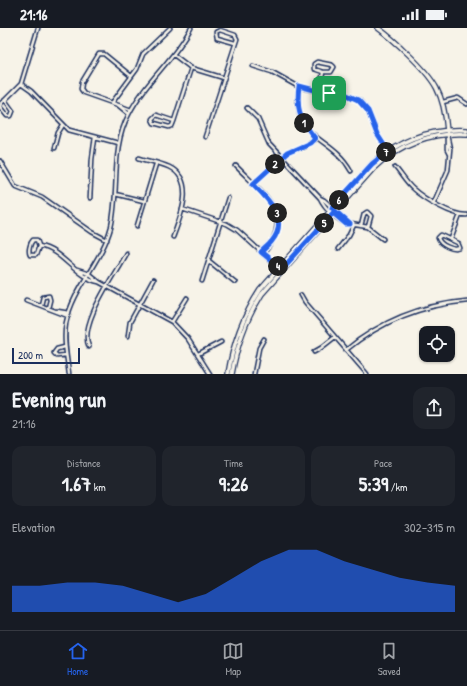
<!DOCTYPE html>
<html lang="en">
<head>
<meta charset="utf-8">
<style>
	:root { --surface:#171b24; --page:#20242c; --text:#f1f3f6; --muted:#9ea1a6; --line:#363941; --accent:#2563eb }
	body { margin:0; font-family:"Patrick Hand",sans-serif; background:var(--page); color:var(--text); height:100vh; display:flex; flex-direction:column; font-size:15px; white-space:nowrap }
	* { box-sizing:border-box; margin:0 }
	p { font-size:13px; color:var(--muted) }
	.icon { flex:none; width:22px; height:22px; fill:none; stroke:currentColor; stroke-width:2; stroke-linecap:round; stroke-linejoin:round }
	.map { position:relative; height:346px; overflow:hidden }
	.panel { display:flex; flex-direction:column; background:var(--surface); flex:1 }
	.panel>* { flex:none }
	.tools { position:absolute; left:419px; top:298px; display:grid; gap:8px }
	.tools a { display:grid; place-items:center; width:36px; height:36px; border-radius:8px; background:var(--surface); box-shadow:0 1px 3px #0004; font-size:20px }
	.scale { position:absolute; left:12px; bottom:10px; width:68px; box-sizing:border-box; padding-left:4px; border:2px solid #1b2f5e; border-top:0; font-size:11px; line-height:14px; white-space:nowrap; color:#1b2f5e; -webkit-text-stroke:3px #f7f3e8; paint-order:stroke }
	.pin { position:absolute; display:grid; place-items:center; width:34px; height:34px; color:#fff; margin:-17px; border-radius:8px; box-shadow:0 2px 6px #0006 }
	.km { position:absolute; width:20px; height:20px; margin:-10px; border-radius:50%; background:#222; color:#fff; font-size:11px; line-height:20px; text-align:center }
	.round { display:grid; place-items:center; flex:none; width:42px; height:42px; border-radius:12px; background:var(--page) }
	.head { display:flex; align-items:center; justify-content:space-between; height:68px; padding:0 12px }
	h1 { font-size:22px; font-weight:700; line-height:30px }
	.metrics { display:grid; grid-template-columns:repeat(3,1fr); gap:6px; height:68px; padding:4px 12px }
	.metrics div { display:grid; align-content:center; border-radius:10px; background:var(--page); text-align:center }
	.metrics b { font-size:20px; font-weight:700 }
	.metrics small { font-size:11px; font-weight:400 }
	.metrics p { font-size:11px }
	.chart { height:112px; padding:8px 12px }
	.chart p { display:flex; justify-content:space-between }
	.chart svg { width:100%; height:72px; margin-top:4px; fill:var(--accent); opacity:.7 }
	.status { display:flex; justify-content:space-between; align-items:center; height:28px; padding:0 20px; background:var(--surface); direction:ltr }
	.status svg { height:11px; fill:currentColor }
	.tabs { display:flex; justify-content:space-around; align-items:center; height:56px; border-top:1px solid var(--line); background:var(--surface); font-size:11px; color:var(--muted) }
	.tabs a { display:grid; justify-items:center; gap:2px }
	.tabs .active { color:var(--accent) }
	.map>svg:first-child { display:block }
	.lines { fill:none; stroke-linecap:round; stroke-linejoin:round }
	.street-casing { stroke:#1b2f5e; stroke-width:5.5 }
	.secondary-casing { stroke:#1b2f5e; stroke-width:6 }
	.street { stroke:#f7f3e8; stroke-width:2.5 }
	.secondary { stroke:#f7f3e8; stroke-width:3.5 }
	.route-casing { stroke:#fff; stroke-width:8 }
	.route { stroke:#2563eb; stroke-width:5 }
</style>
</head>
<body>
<div class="status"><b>21:16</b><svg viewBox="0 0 49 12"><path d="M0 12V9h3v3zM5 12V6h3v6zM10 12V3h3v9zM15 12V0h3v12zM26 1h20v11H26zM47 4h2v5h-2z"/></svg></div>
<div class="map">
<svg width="467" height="346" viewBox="0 0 467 346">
	<rect width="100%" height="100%" fill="#f7f3e8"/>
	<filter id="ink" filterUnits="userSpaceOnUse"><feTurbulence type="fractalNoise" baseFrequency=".025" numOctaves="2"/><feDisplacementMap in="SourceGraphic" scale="8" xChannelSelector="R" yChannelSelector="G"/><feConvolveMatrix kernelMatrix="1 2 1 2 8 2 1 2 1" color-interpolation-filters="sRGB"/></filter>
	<g filter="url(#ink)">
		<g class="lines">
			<g class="street-casing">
				<path id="street" d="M174 27 191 40 224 50
					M253 38 272 44 299 59 322 64 347 67 359 72 368 83 377 106 388 123
					M21 56 31 63 69 102 118 115
					M299 59C291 114 331 106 351 143
					M320 63 323 44H331L334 39 332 37 317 34 314 36V41L323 44
					M5 72 21 56 38 0
					M5 72 13 83 11 88H7L0 79 1 75Z
					M443 74 458 70 467 76
					M112 75 137 41 143 26 170 0
					M118 77 84 65 81 61 82 54 99 26H104L131 48
					M247 80 258 91 269 116 320 170
					M129 86 118 77 131 82
					M174 93 172 98 169 99 154 95 152 91 156 87 174 93 191 40
					M447 106V122L449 126
					M205 109 237 11 235 7 220 2 216 4 217 10 235 15
					M54 120 58 105 63 97
					M139 130C149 133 160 135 169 139 196 152 181 188 173 209
					M0 133 15 158 42 169 92 204 107 212
					M236 138C263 166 297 187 263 226
					M395 139C401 146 406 155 413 161 424 171 453 188 467 187
					M253 156 287 125 310 115 315 110
					M115 166 144 173
					M90 170 92 131 95 109
					M320 170 324 172 350 196C339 195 324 179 320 170Z
					M434 174 448 142 450 121 447 107
					M182 181 227 196 237 202 280 241
					M350 196 368 199 383 211
					M137 198 156 136
					M361 198 364 186 367 184 371 188 368 199
					M441 207 458 215 460 220C453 223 440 217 438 210Z
					M451 211 460 187
					M39 218 36 227H30C28 223 30 215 33 212H37L39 218C63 222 75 250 99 254L89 246 77 242
					M338 221 349 207 354 197
					M261 224 271 214
					M209 233 235 254
					M202 253 228 170
					M99 254 172 294 188 311 210 346
					M301 267 305 274 367 346
					M26 272 68 288
					M41 277 43 269 49 268 50 272 48 280
					M57 283 69 285
					M172 294 187 270
					M128 308 130 294 153 252
					M65 319 57 321 54 325 57 328 66 327
					M89 319C78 296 115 247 126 225
					M346 322C381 293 421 277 467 273
					M314 324 321 320 335 309
					M198 326 221 314
					M69 346C67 329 63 312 66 295 73 260 102 233 111 199 120 161 110 121 129 86 145 54 174 32 191 0
					M254 346 259 320 264 311"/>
			</g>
			<g class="secondary-casing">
				<path id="secondary" d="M378 0C389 8 399 17 408 26 435 52 444 65 447 103
					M228 346C233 315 243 288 260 262L372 136C399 112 431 100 467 102
					M232 346C237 317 246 291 262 266L373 141C398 116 432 104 467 106"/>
			</g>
			<use href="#street" class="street"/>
			<use href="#secondary" class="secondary"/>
		</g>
	</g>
	<g class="lines" filter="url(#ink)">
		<g class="route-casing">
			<path id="route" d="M299 58 322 64 347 67 358 72 368 83 377 106 388 123 372 136 332 180 350 196H346L333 185 282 241 261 224C265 220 269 217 272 213 290 191 267 170 253 156L287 125 310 115 315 110C300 92 296 82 299 58Z"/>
		</g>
		<use href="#route" class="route"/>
	</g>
</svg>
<div class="tools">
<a><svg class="icon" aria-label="locate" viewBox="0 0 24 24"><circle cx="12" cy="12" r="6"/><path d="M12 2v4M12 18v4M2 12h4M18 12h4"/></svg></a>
</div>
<div class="scale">200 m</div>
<div class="pin" style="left:329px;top:65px;background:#1e9e55"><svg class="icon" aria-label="arrive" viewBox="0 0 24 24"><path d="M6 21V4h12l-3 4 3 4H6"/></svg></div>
<b class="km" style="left:304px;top:95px">1</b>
<b class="km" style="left:275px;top:136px">2</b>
<b class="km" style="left:277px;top:185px">3</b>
<b class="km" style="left:278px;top:238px">4</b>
<b class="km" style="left:324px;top:195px">5</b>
<b class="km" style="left:339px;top:172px">6</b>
<b class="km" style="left:386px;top:124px">7</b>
</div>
<section class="panel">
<div class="head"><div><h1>Evening run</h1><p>21:16</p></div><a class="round"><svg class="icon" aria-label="share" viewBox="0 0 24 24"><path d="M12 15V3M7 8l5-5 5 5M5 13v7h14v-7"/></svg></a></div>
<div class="metrics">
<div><p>Distance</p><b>1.67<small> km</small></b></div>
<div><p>Time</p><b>9:26</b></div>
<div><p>Pace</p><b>5:39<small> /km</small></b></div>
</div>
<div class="chart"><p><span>Elevation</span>302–315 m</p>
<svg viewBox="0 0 160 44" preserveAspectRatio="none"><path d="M0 44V28L10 28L20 26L30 26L40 28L50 33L60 38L70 33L80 23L90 13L100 6L110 6L120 13L130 18L140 23L150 26L160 28V44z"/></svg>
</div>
</section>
<nav class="tabs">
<a class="active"><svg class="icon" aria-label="home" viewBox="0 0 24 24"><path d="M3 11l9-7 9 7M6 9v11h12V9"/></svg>Home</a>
<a><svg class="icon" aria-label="map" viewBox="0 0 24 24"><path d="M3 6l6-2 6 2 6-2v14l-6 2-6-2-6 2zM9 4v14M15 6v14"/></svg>Map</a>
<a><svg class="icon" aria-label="saved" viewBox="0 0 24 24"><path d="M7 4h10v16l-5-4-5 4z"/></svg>Saved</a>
</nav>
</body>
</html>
